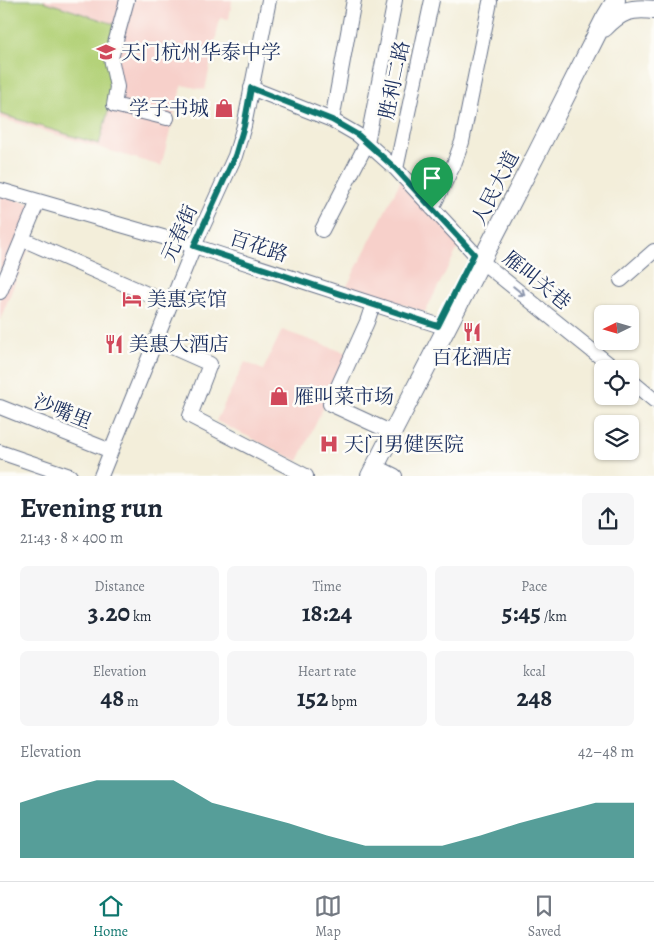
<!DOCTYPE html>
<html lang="en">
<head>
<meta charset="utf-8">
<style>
	:root { --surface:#fff; --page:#f6f6f7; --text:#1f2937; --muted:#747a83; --line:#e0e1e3; --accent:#0f766e }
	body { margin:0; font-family:Alegreya,"Noto Serif SC",serif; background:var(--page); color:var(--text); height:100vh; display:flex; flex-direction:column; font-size:19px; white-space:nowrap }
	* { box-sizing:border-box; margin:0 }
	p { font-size:16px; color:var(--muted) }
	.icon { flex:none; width:28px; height:28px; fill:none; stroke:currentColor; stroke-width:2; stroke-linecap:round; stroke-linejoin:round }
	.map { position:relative; height:476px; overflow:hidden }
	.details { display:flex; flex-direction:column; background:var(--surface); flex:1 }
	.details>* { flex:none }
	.needle { width:32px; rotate:265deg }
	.buttons { position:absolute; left:594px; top:305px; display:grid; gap:10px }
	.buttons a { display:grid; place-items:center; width:45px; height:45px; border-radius:8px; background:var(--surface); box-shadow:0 1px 4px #0004; font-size:25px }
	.pin { position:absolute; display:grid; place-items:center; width:42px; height:42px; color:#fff; margin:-51px -21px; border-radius:50% 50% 50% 0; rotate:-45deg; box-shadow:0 0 5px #0007 }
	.pin .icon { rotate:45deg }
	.round { display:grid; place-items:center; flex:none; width:52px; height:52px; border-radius:8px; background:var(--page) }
	.overview { display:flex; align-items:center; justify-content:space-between; height:85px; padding:0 20px }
	h1 { font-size:28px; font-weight:700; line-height:38px }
	.stats { display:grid; grid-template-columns:repeat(3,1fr); gap:8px; height:85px; padding:5px 20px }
	.stats div { display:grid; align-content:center; border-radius:8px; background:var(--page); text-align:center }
	.stats b { font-size:25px; font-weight:700 }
	.stats small { font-size:14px; font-weight:400 }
	.stats p { font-size:14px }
	.chart { height:140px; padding:10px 20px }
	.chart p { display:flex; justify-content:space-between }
	.chart svg { width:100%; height:90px; margin-top:5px; fill:var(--accent); opacity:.7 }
	.dock { display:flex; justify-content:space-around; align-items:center; height:70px; border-top:1px solid var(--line); background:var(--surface); font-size:14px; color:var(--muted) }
	.dock a { display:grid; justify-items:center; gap:2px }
	.dock .on { color:var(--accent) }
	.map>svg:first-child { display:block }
	.built { fill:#f7d0ca }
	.green { fill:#b4d279; stroke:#68806c }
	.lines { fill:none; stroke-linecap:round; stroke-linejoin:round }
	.minor-casing { stroke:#677289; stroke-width:16 }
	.major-casing { stroke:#677289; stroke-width:20 }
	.minor { stroke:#fff; stroke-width:14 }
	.major { stroke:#fff; stroke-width:18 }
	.oneway { stroke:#8d97ae }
	.route-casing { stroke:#fff; stroke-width:10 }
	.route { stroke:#0f766e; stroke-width:6 }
	.labels { text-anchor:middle; stroke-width:5; stroke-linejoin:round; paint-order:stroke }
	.poi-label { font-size:20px; fill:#1b2f5e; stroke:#fdfcf7; text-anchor:start }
	.street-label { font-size:20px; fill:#1b2f5e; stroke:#fdfcf7 }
</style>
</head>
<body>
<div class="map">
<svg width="654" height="476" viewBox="0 0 654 476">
	<rect width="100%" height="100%" fill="#fdfcf7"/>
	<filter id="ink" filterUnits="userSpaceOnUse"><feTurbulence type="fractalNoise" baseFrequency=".02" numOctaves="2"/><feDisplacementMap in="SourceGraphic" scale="10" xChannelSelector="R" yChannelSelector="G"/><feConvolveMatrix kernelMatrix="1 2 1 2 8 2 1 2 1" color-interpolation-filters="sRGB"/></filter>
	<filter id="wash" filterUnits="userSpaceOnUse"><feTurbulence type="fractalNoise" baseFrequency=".0096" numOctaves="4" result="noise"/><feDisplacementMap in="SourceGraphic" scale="20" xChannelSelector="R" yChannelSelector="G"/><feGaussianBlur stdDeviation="1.12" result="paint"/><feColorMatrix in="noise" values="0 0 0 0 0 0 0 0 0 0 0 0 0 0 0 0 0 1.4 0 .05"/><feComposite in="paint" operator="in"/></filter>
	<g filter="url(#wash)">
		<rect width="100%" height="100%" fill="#f3eeda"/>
		<path class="built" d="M0 0H232L229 19 220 18 205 90 182 85 161 166 0 118Z
			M401 180 460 244 425 312 347 286Z
			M0 195 45 208 0 320Z
			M282 330 349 354 298 461 216 421 245 362 263 370Z"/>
		<path class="green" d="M0 0H40L117 25 110 64 111 101 99 144 0 114Z"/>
	</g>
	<g filter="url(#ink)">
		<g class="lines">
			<g class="minor-casing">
				<path id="minor" d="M127 0 111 58 117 87 114 105 167 118
					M251 88 332 120 358 135 396 169 475 254
					M332 120 354 0
					M396 169 432 0
					M0 190 194 246 447 328
					M432 208 454 164 462 142 490 2
					M322 230 367 143 395 0
					M22 239 170 304
					M481 261 615 369
					M621 280 654 251
					M0 292 38 201
					M373 304 367 322 330 404 384 429
					M156 340 210 364 190 416 306 476
					M630 380 654 400
					M0 407 111 451
					M0 452 70 476
					M375 466 395 476
					M101 476 194 246 235 156 244 126 269 0"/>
			</g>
			<g class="major-casing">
				<path id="major" d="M604 28C620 11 631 7 654 10
					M370 476 537 153 604 20 616 0"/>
			</g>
			<use href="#minor" class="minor"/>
			<use href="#major" class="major"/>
		</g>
		<defs><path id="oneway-shaft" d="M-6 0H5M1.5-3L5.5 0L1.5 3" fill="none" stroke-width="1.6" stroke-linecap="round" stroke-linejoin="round" transform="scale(1.25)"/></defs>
		<use class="oneway" href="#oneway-shaft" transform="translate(519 291) rotate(39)"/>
	</g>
	<g class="lines" filter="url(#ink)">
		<g class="route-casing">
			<path id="route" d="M251 88 332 120 358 135 396 169 474 254 438 326 194 246 235 156 244 126Z"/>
		</g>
		<use href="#route" class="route"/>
	</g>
	<defs>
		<g id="school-bare" transform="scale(1.5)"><path d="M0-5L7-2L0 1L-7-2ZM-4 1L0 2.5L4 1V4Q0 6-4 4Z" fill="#d1495b" stroke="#fdfcf7" stroke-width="2.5" paint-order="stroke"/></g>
		<g id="shop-bare" transform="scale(1.5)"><path d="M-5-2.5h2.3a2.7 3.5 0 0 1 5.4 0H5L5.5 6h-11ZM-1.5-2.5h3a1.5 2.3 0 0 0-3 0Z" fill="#d1495b" stroke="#fdfcf7" stroke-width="2.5" paint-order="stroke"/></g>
		<g id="hotel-bare" transform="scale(1.5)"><path d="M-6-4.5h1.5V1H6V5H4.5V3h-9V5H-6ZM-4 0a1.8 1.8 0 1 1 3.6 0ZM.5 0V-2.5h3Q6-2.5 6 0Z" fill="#d1495b" stroke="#fdfcf7" stroke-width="2.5" paint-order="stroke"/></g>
		<g id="restaurant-bare" transform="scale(1.5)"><path d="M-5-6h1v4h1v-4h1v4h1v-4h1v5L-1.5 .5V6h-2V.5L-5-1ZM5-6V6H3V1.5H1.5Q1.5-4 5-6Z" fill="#d1495b" stroke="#fdfcf7" stroke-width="2.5" paint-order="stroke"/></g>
		<g id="hospital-bare" transform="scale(1.5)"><path d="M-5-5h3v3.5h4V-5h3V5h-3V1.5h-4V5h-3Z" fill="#d1495b" stroke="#fdfcf7" stroke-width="2.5" paint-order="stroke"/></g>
	</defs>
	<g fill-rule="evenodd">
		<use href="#school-bare" x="106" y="52"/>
		<use href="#shop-bare" x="224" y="108"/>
		<use href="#hotel-bare" x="132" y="299"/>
		<use href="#restaurant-bare" x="472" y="332"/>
		<use href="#restaurant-bare" x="114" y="344"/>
		<use href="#shop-bare" x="279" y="396"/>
		<use href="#hospital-bare" x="329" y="444"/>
	</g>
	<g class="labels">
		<g class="poi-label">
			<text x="121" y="59">天门杭州华泰中学</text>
			<text x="209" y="115" text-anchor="end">学子书城</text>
			<text x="147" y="306">美惠宾馆</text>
			<text x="129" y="351">美惠大酒店</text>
			<text x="472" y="364" text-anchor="middle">百花酒店</text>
			<text x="294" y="403">雁叫菜市场</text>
			<text x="344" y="451">天门男健医院</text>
		</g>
		<g class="street-label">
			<text transform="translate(394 80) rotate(-78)" y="7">胜利二路</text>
			<text transform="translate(495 188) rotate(-63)" y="7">人民大道</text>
			<text transform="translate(179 233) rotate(-66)" y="7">元春街</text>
			<text transform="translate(259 246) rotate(18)" y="7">百花路</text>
			<text transform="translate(537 280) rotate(39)" y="7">雁叫关巷</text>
			<text transform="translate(63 411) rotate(22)" y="7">沙嘴里</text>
		</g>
	</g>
</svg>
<div class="buttons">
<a><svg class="needle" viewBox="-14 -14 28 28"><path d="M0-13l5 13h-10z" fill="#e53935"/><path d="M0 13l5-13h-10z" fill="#747a83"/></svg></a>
<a><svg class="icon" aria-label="locate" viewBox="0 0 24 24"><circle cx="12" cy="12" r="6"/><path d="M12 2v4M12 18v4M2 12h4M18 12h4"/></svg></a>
<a><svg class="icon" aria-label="layers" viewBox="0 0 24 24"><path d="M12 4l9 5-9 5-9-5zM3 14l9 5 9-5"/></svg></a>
</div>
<div class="pin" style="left:432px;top:208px;background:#1e9e55"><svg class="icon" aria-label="arrive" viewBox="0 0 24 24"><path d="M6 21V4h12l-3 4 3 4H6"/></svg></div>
</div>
<section class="details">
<div class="overview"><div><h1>Evening run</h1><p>21:43 · 8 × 400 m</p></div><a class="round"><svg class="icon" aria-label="share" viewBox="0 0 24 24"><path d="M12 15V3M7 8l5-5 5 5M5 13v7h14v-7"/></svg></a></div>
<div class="stats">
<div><p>Distance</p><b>3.20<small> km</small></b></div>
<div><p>Time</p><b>18:24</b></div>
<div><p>Pace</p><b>5:45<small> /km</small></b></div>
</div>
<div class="stats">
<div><p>Elevation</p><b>48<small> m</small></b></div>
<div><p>Heart rate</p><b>152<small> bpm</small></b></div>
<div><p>kcal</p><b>248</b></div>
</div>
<div class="chart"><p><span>Elevation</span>42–48 m</p>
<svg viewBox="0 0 160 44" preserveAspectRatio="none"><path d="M0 44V17L10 11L20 6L30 6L40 6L50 17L60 22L70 27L80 33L90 38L100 38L110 38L120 33L130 27L140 22L150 17L160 17V44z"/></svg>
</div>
</section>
<nav class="dock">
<a class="on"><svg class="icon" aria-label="home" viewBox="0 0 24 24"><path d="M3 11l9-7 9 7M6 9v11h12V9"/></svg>Home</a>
<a><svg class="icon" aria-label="map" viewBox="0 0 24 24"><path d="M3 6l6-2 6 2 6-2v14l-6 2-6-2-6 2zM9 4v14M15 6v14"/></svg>Map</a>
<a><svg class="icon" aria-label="saved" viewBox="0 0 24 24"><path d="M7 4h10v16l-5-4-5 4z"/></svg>Saved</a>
</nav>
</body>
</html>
